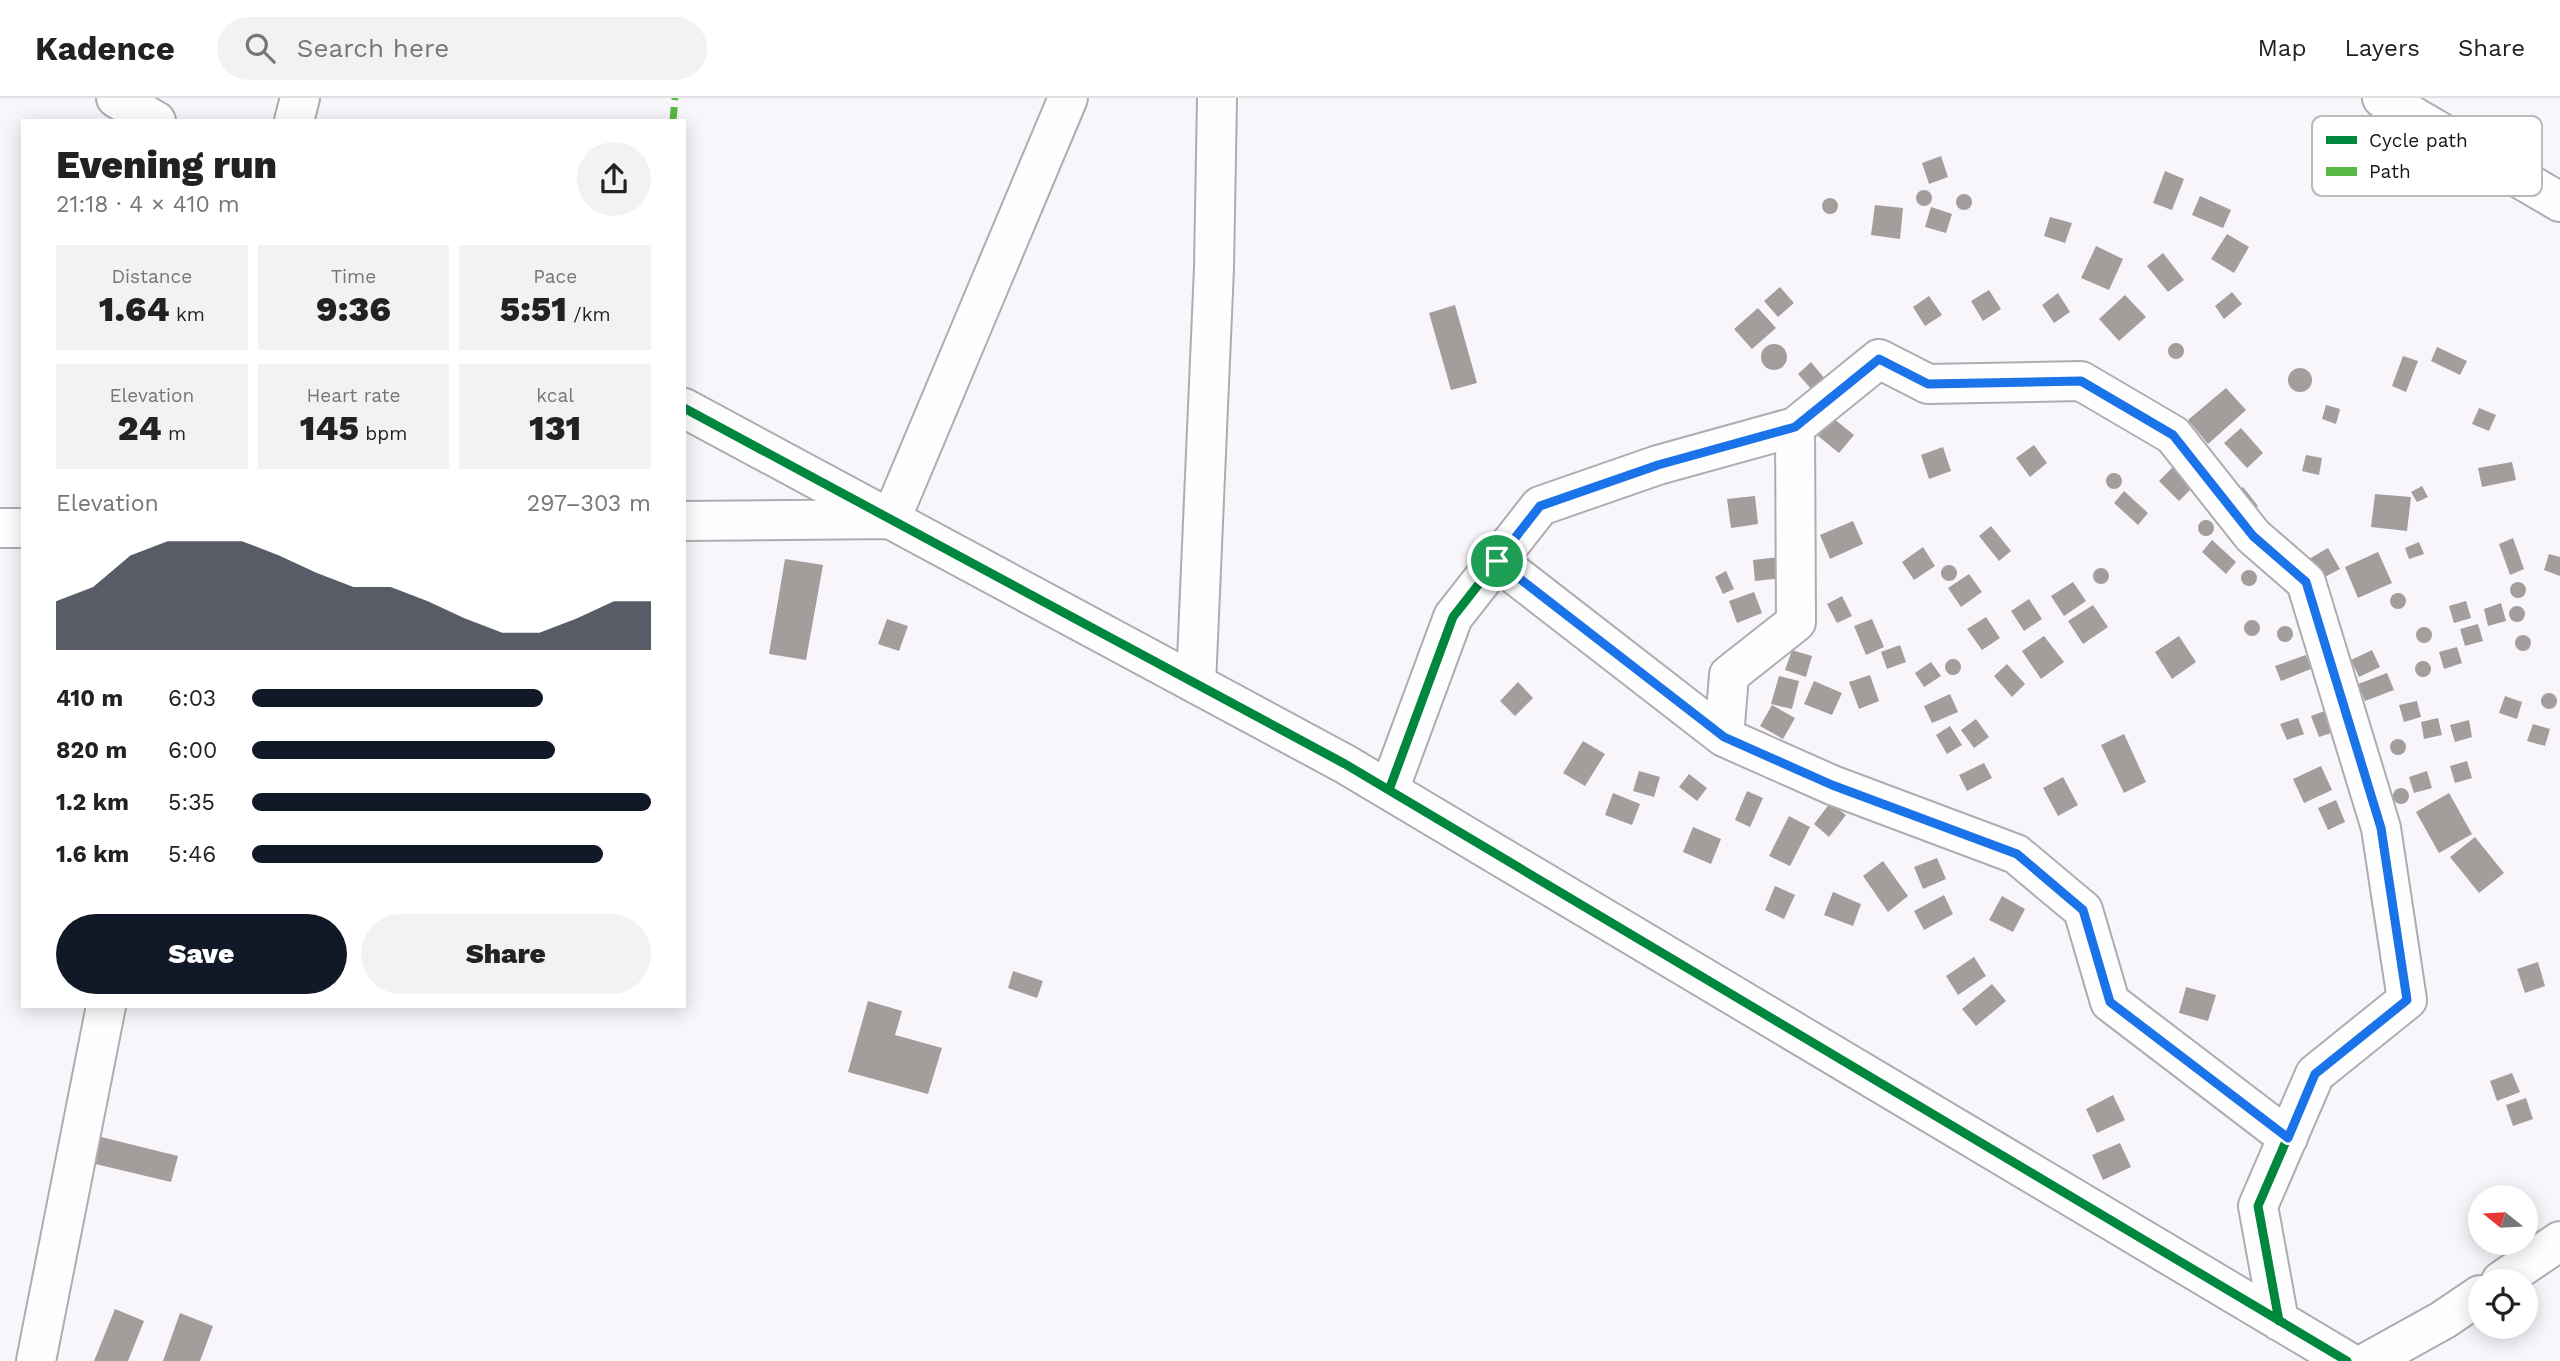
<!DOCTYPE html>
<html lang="en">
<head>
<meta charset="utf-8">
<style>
	:root { --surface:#fff; --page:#f2f2f2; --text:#222; --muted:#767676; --line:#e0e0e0; --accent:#111827 }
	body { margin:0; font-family:"Work Sans",sans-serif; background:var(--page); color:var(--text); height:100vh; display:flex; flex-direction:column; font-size:26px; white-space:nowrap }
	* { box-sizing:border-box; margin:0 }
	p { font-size:23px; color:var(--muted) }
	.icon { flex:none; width:38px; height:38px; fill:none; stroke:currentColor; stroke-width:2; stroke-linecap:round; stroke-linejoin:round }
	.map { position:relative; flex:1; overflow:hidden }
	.drawer { position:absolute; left:21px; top:21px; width:665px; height:889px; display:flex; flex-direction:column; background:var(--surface); border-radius:0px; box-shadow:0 4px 18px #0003 }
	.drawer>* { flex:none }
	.needle { width:46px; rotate:288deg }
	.controls { position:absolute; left:2468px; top:1087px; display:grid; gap:14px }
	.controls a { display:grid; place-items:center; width:70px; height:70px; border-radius:50%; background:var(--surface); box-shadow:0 4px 18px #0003; font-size:35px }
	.pin { position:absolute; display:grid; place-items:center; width:60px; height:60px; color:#fff; margin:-30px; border:4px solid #fff; border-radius:50%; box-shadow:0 2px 7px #0007 }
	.round { display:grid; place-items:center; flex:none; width:74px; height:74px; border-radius:37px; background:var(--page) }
	.overview { display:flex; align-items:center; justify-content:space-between; height:119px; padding:0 35px }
	h1 { font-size:38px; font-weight:800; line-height:52px }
	.stats { display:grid; grid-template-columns:repeat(3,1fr); gap:10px; height:119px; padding:7px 35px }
	.stats div { display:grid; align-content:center; border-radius:0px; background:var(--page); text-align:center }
	.stats b { font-size:35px; font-weight:800 }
	.stats small { font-size:19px; font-weight:400 }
	.stats p { font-size:19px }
	.chart { height:196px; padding:14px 35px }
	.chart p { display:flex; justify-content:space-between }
	.chart svg { width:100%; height:126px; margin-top:7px; fill:var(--accent); opacity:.7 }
	.cta { display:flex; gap:14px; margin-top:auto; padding:14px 35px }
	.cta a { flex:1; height:80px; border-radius:42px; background:var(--accent); color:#fff; font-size:28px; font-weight:800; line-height:80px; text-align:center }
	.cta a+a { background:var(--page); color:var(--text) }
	ul { padding:0 35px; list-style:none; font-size:23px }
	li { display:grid; grid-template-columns:112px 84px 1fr; align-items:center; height:52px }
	li i { height:18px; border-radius:9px; background:var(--accent) }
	header { display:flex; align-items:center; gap:42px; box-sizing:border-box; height:98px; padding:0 35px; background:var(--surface); border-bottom:2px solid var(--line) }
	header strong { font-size:33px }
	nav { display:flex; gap:38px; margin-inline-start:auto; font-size:24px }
	.search { width:490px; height:63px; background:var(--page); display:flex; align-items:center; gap:18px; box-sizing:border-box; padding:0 24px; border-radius:38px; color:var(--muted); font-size:26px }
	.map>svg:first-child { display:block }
	.building { fill:#a39d9c }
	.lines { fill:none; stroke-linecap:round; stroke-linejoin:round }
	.street-casing { stroke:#aeacb3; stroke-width:42 }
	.street { stroke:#fefefe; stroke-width:38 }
	.quiet { stroke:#58b947; stroke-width:7; stroke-dasharray:14 7; stroke-linecap:butt }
	.cycleway-casing { stroke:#fff; stroke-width:13 }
	.cycleway { stroke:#00873e; stroke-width:9 }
	.route-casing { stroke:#fff; stroke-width:14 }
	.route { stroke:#1a73e8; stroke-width:9 }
	.key { fill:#fff; stroke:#bab9bc; stroke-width:2 }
	.key-label { font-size:19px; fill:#19151f }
</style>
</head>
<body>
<header>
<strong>Kadence</strong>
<div class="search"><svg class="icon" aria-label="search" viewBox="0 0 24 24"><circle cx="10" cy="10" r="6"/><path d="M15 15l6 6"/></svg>Search here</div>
<nav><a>Map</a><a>Layers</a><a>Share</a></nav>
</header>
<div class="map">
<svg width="2560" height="1263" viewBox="0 0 2560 1263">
	<rect width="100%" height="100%" fill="#f8f6fb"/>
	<path class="building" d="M1941 58 1948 79 1929 86 1922 65Z
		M2165 73 2184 81 2172 112 2153 105Z
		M1916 100a8 8 0 1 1 16 0a8 8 0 1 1-16 0Z
		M1956 104a8 8 0 1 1 16 0a8 8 0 1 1-16 0Z
		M2200 98 2231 112 2223 130 2192 117Z
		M1822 108a8 8 0 1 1 16 0a8 8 0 1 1-16 0Z
		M1875 107 1903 110 1900 141 1871 137Z
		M1931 109 1952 116 1946 135 1925 129Z
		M2050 119 2072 125 2065 145 2044 138Z
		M2227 136 2249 149 2234 175 2211 161Z
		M2096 148 2123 161 2109 192 2081 180Z
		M2163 155 2184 182 2168 194 2147 168Z
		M1780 189 1794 205 1778 219 1764 203Z
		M1989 192 2001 211 1983 223 1971 203Z
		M2232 194 2242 206 2224 221 2215 208Z
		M2058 195 2070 214 2054 225 2042 207Z
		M2125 197 2146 219 2119 243 2099 221Z
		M1929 198 1942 217 1925 228 1913 209Z
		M1455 207 1477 285 1451 292 1429 215Z
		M1758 210 1776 230 1752 251 1734 231Z
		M2168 253a8 8 0 1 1 16 0a8 8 0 1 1-16 0Z
		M1761 259a13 13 0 1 1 26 0a13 13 0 1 1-26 0Z
		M2437 249 2467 263 2460 277 2431 263Z
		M2403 258 2418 263 2406 294 2392 288Z
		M1811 264 1825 281 1812 292 1798 276Z
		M2288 282a12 12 0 1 1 24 0a12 12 0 1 1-24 0Z
		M2226 290 2246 312 2208 346 2188 322Z
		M2326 307 2340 311 2336 326 2322 321Z
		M2479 310 2496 317 2489 333 2472 326Z
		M1833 320 1854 337 1839 355 1818 338Z
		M2241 330 2263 355 2247 370 2224 345Z
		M2034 347 2047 365 2030 379 2016 360Z
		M1943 349 1951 373 1929 381 1921 357Z
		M2306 357 2322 360 2319 377 2302 373Z
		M2179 363 2199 383 2179 403 2159 383Z
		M2512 364 2516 382 2482 389 2478 370Z
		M2106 383a8 8 0 1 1 16 0a8 8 0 1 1-16 0Z
		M2422 388 2428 399 2417 404 2411 394Z
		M2243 389 2258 408 2245 418 2230 399Z
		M2124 393 2148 415 2138 427 2114 405Z
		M2375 396 2411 399 2407 433 2371 429Z
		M1755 398 1758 426 1731 430 1727 401Z
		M2198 430a8 8 0 1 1 16 0a8 8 0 1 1-16 0Z
		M1853 423 1863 446 1830 461 1820 437Z
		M1991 428 2011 453 1999 463 1979 438Z
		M2513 440 2524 471 2510 477 2499 446Z
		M2212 442 2236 464 2226 476 2202 454Z
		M2419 444 2424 456 2409 461 2405 450Z
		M1923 449 1935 468 1914 482 1902 464Z
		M2328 450 2340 471 2321 481 2309 461Z
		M2378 454 2392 485 2358 500 2345 469Z
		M2549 456 2560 459V478L2544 472Z
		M1780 459 1782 480 1755 483 1753 462Z
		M785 461 823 467 806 562 769 556Z
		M1941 475a8 8 0 1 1 16 0a8 8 0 1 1-16 0Z
		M2093 478a8 8 0 1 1 16 0a8 8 0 1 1-16 0Z
		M2241 480a8 8 0 1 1 16 0a8 8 0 1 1-16 0Z
		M1726 473 1734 491 1723 496 1715 479Z
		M1969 476 1982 494 1961 509 1948 490Z
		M2073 484 2086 503 2064 518 2051 498Z
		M2510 492a8 8 0 1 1 16 0a8 8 0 1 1-16 0Z
		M1754 494 1762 515 1737 525 1729 503Z
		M2390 503a8 8 0 1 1 16 0a8 8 0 1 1-16 0Z
		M1842 498 1852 518 1837 525 1827 506Z
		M2029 501 2042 521 2024 533 2011 513Z
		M2466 503 2471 520 2454 525 2449 508Z
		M2501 505 2506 523 2488 528 2484 511Z
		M2093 507 2108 529 2083 546 2068 523Z
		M2509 516a8 8 0 1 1 16 0a8 8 0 1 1-16 0Z
		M1986 519 2000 540 1982 552 1967 531Z
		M887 521 908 528 899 553 878 546Z
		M1872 521 1884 549 1866 557 1854 528Z
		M2244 530a8 8 0 1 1 16 0a8 8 0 1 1-16 0Z
		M2478 526 2483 543 2465 548 2460 531Z
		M2277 536a8 8 0 1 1 16 0a8 8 0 1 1-16 0Z
		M2416 537a8 8 0 1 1 16 0a8 8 0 1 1-16 0Z
		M2515 545a8 8 0 1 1 16 0a8 8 0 1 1-16 0Z
		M2044 538 2064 564 2041 581 2022 553Z
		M2179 538 2196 564 2172 581 2155 554Z
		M1900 547 1906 564 1887 571 1881 554Z
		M2457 549 2462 565 2444 571 2439 554Z
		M1792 552 1812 558 1806 579 1785 572Z
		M2372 552 2380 569 2359 579 2351 562Z
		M2306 557 2311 571 2281 583 2275 568Z
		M1945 569a8 8 0 1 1 16 0a8 8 0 1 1-16 0Z
		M2415 571a8 8 0 1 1 16 0a8 8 0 1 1-16 0Z
		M1931 564 1941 578 1924 589 1915 575Z
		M2007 566 2025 586 2012 599 1994 578Z
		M2387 575 2394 592 2365 603 2358 586Z
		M1870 577 1879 603 1859 611 1849 584Z
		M1779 578 1799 583 1792 611 1771 606Z
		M1814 583 1842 595 1832 617 1804 606Z
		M1518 584 1533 600 1515 618 1500 603Z
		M2541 603a8 8 0 1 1 16 0a8 8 0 1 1-16 0Z
		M1950 596 1958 614 1932 625 1924 608Z
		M2505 598 2522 604 2517 621 2499 615Z
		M2417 603 2421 619 2404 624 2399 607Z
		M1772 607 1795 620 1783 641 1760 628Z
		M2333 610 2340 632 2319 639 2311 618Z
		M2298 620 2304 636 2287 642 2280 626Z
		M2438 620 2442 637 2424 641 2421 624Z
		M1976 621 1989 639 1974 650 1961 632Z
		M2469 622 2472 639 2455 644 2450 627Z
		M2533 626 2550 631 2545 648 2527 643Z
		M1950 628 1962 647 1947 656 1936 637Z
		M2124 636 2146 684 2124 695 2101 647Z
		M2390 649a8 8 0 1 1 16 0a8 8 0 1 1-16 0Z
		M1583 643 1605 656 1585 688 1563 675Z
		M2467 663 2472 680 2455 685 2450 668Z
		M1984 665 1992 680 1967 693 1959 677Z
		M2321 668 2332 692 2304 705 2293 681Z
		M1639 673 1660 679 1654 699 1633 693Z
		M2427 673 2432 690 2414 695 2409 679Z
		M1689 676 1707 690 1697 703 1679 689Z
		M2063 679 2078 707 2058 718 2043 690Z
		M2393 698a8 8 0 1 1 16 0a8 8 0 1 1-16 0Z
		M1747 693 1763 700 1750 729 1735 722Z
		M1613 695 1640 706 1632 727 1605 717Z
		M2449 695 2472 736 2439 755 2416 714Z
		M2336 702 2345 724 2328 732 2318 710Z
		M1830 705 1846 717 1829 739 1814 726Z
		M1789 718 1810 729 1790 768 1769 758Z
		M1693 729 1721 741 1711 766 1683 754Z
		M2475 739 2504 775 2479 795 2450 759Z
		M1937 760 1946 781 1923 791 1914 769Z
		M1883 763 1908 798 1888 814 1863 778Z
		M1775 788 1795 797 1784 821 1765 812Z
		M1833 794 1861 806 1853 828 1824 817Z
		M1944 797 1953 816 1924 832 1914 813Z
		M2002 798 2025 811 2013 834 1989 822Z
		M1974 859 1986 878 1958 897 1946 878Z
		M2538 864 2545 888 2525 895 2517 871Z
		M1013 873 1043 883 1037 900 1008 890Z
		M1992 886 2006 903 1976 928 1962 911Z
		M2186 889 2216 897 2208 923 2179 915Z
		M868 903 902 913 895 937 942 950 928 996 848 974Z
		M2512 975 2520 994 2497 1003 2490 983Z
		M2113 997 2125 1022 2097 1035 2086 1011Z
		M2526 1000 2533 1021 2513 1028 2506 1007Z
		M93 1037 178 1058 171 1084 87 1064Z
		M2120 1045 2131 1069 2103 1082 2092 1057Z
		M115 1211 144 1223 128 1263H94Z
		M180 1215 213 1228 200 1263H163Z"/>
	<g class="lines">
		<g class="street-casing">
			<path id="street" d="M116 0 156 23
				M2382 0 2560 104
				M294 23 300 0
				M684 310 1345 666 2347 1263
				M684 423 891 421 1068 0
				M0 430H23
				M1497 463 1724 639 1832 687 2016 756 2083 812 2110 904 2288 1040
				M1196 586 1214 170 1217 0
				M1724 639 1729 577 1796 524 1795 329
				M1389 692 1453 519 1540 408 1658 367 1795 329 1879 261 1928 286 2081 283 2173 337 2253 438 2306 484 2381 730 2407 902 2315 976 2258 1108 2279 1223
				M2501 1183 2560 1143
				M36 1263 106 908
				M2369 1263 2443 1222 2480 1197"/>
		</g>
		<use href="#street" class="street"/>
		<path class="quiet" d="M673 23 675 0"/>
		<g class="cycleway-casing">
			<path id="cycleway" d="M684 310 1345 666 2347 1263
				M1389 692 1453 519 1540 408 1658 367 1795 329 1879 261 1928 286 2081 283 2173 337 2253 438 2306 484 2381 730 2407 902 2315 976 2258 1108 2279 1223"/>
		</g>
		<use href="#cycleway" class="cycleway"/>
	</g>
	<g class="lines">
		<g class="route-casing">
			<path id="route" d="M1879 261 1928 286 2081 283 2173 337 2253 438 2306 484 2381 730 2407 902 2315 976 2288 1040 2110 904 2083 812 2017 756 1832 687 1724 639 1497 463 1540 408 1658 367 1795 329Z"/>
		</g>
		<use href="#route" class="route"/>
	</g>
	<rect x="2312" y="18" width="230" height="80" rx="10" class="key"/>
	<rect x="2326" y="38" width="31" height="8" fill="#00873e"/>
	<rect x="2326" y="69" width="31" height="9" fill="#58b947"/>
	<g class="key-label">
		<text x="2369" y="49">Cycle path</text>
		<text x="2369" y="80">Path</text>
	</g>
</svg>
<div class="controls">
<a><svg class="needle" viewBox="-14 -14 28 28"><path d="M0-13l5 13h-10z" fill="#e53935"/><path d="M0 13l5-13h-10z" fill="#767676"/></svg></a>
<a><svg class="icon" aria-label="locate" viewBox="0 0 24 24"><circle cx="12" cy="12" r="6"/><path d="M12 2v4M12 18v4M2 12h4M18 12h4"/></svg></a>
</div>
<div class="pin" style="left:1497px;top:463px;background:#1e9e55"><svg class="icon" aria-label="arrive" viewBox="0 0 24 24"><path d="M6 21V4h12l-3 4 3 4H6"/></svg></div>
<section class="drawer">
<div class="overview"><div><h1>Evening run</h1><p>21:18 · 4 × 410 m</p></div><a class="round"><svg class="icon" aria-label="share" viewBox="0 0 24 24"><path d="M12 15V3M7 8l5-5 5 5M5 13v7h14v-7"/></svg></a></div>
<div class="stats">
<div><p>Distance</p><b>1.64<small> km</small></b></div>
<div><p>Time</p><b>9:36</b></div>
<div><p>Pace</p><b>5:51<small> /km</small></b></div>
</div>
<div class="stats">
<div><p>Elevation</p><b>24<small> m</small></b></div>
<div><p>Heart rate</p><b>145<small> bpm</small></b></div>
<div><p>kcal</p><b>131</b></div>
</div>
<div class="chart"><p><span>Elevation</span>297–303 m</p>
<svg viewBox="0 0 160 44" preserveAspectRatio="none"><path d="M0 44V27L10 22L20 11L30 6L40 6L50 6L60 11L70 17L80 22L90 22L100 27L110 33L120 38L130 38L140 33L150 27L160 27V44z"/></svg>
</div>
<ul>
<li><b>410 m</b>6:03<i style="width:73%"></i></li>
<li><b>820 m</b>6:00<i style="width:76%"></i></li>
<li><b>1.2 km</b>5:35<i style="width:100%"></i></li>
<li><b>1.6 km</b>5:46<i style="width:88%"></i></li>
</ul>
<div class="cta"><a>Save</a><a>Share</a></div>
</section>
</div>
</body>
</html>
